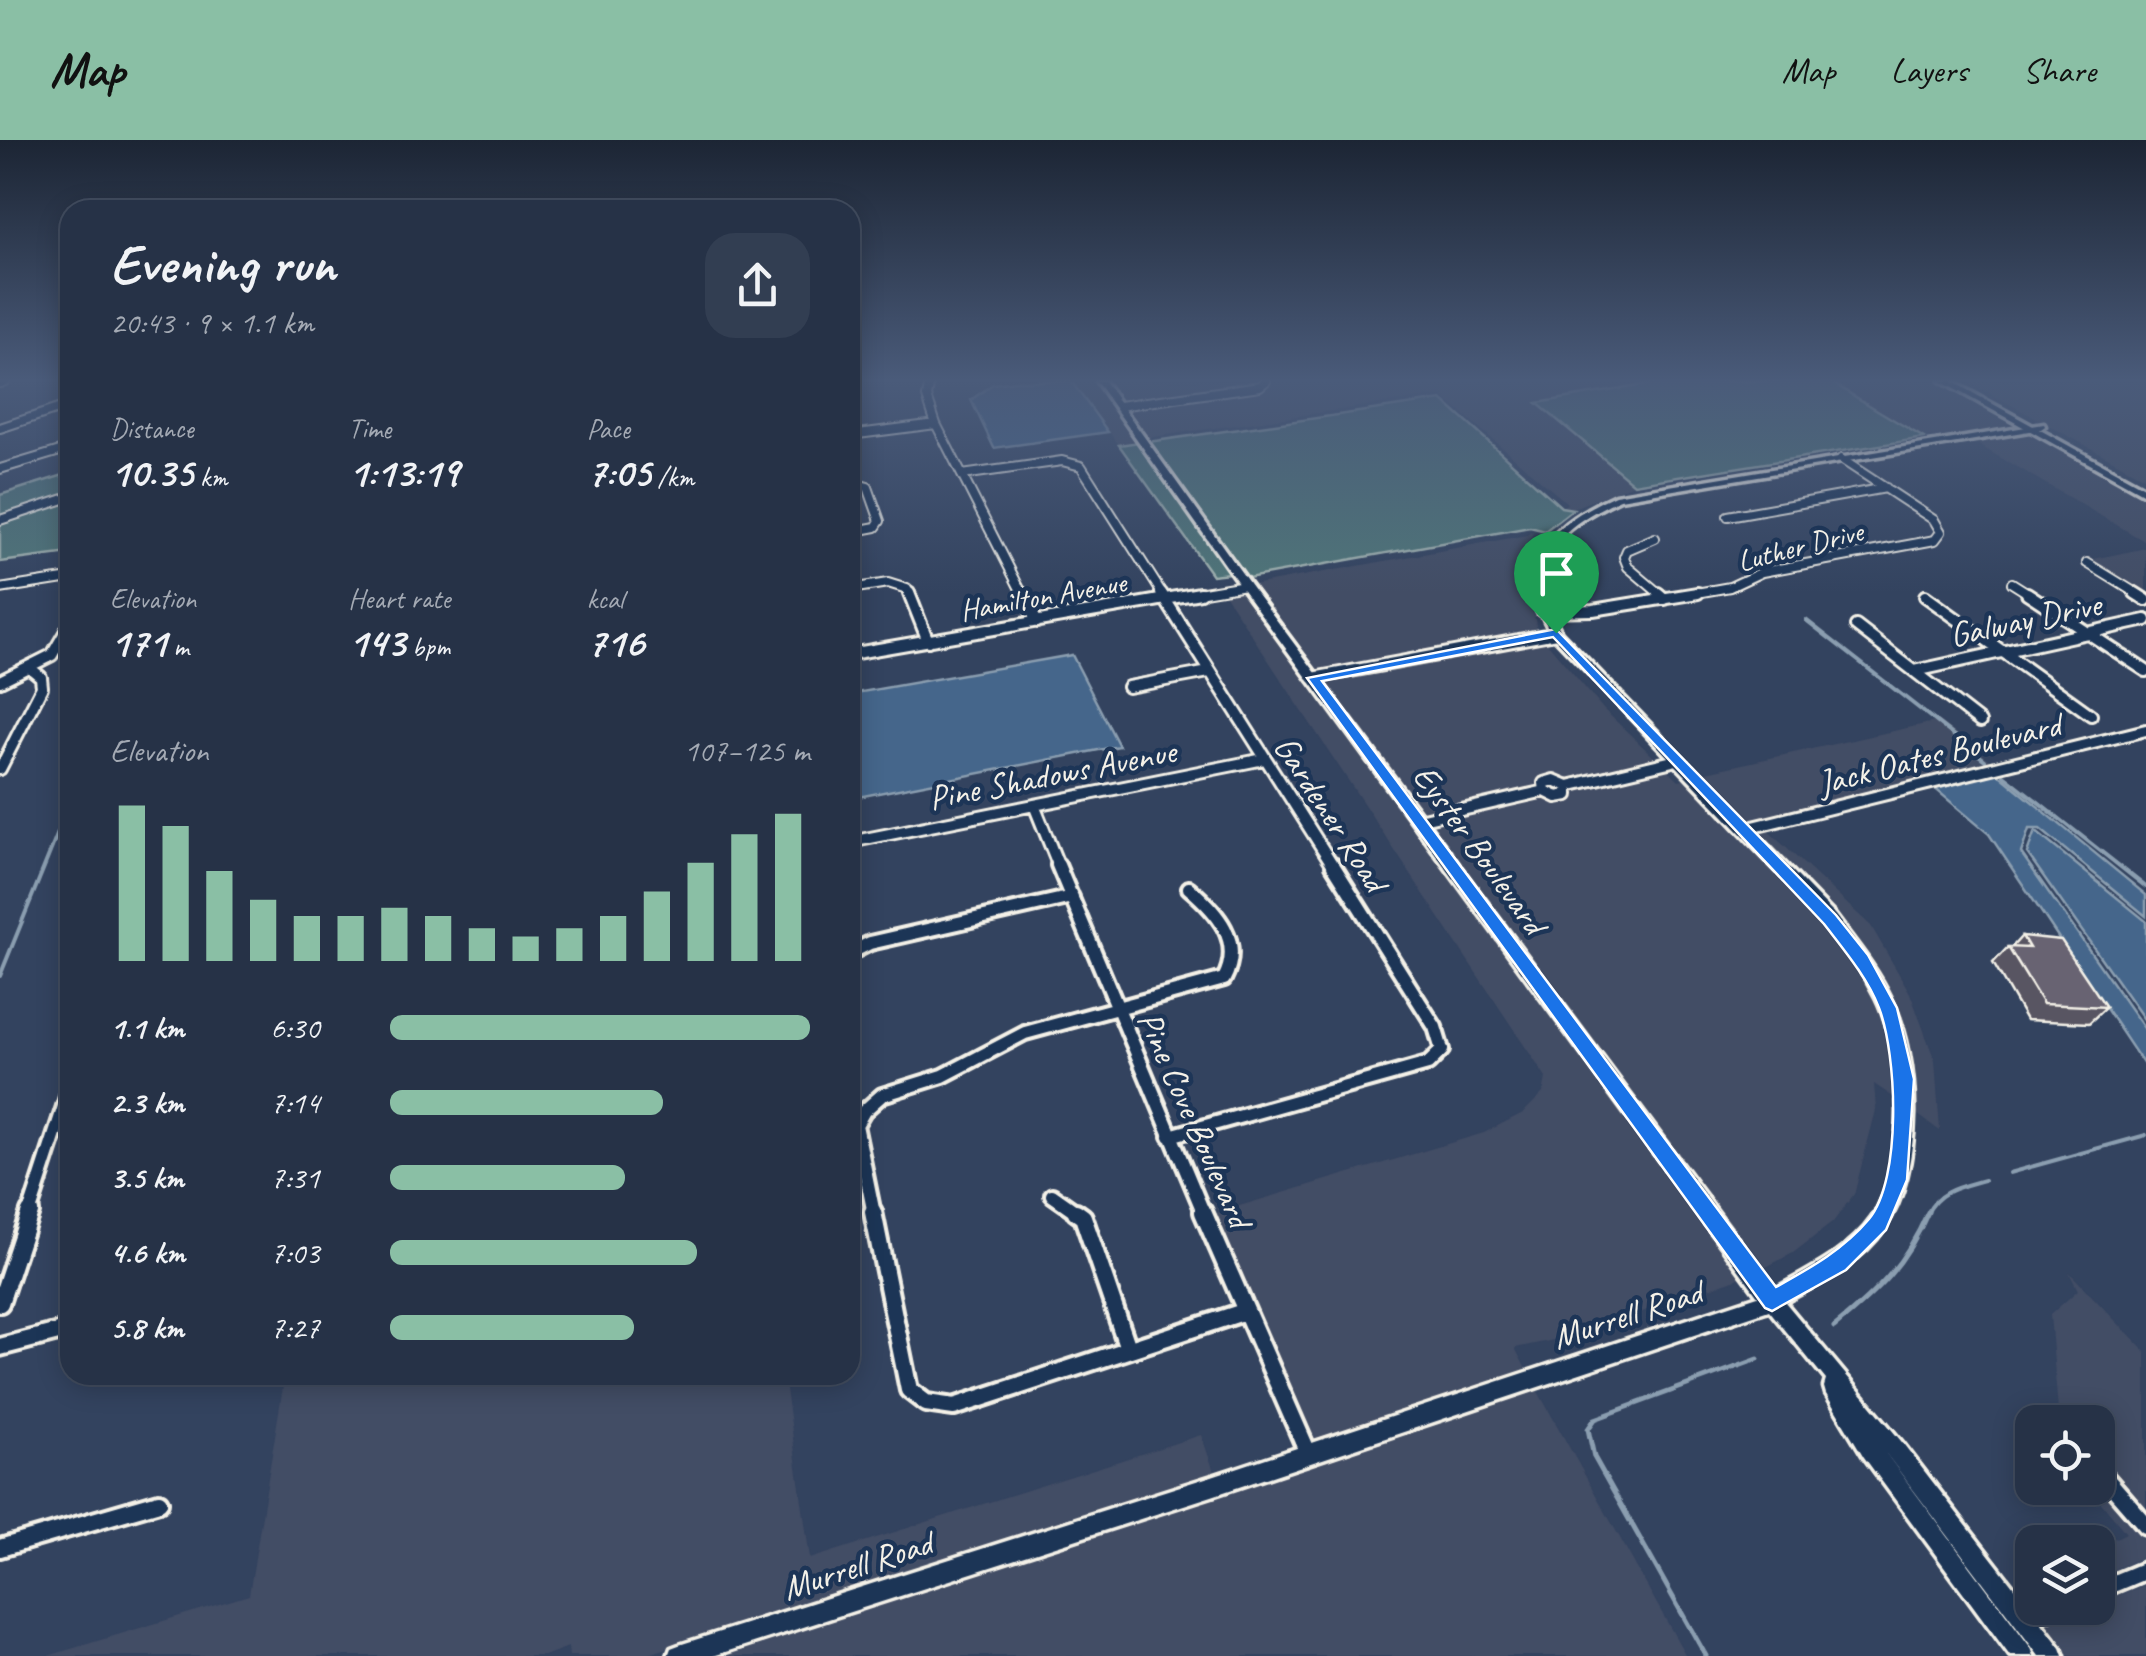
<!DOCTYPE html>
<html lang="en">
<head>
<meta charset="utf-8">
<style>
	:root { --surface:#263247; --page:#323e52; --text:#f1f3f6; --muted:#a4aab4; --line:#424d60; --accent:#8abfa5 }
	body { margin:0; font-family:Caveat,sans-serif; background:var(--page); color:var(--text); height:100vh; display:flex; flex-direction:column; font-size:38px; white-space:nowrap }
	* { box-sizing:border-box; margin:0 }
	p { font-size:32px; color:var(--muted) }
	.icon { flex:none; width:55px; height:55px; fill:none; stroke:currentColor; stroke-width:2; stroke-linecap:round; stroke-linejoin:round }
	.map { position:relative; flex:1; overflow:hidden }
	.side { position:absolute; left:60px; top:60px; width:800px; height:1185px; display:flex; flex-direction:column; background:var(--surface); border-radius:30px; box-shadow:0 5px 25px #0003,0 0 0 2px var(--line) }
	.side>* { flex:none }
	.buttons { position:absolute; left:2015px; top:1265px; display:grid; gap:20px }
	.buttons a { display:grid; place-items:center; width:100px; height:100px; border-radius:20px; background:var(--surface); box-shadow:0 5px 25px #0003,0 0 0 2px var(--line); font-size:50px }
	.pin { position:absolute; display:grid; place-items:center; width:85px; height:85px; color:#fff; margin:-102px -42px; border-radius:50% 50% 50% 0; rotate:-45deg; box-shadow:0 0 10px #0007 }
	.pin .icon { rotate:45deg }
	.round { display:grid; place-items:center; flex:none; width:105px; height:105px; border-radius:30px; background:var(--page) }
	.head { display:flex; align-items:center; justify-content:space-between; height:170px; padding:0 50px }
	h1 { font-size:55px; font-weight:800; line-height:75px }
	.figures { display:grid; grid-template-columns:repeat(3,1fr); gap:15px; height:170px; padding:10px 50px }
	.figures div { display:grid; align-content:center }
	.figures b { font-size:42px; font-weight:800 }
	.figures small { font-size:28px; font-weight:400 }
	.figures p { font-size:28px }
	.chart { height:280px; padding:20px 50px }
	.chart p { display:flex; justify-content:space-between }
	.chart svg { width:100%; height:180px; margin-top:10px; stroke:var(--accent); stroke-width:6 }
	ul { padding:0 50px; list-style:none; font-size:32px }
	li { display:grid; grid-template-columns:160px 120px 1fr; align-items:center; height:75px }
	li i { height:25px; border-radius:12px; background:var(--accent) }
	header { display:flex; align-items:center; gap:60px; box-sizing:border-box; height:140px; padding:0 50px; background:var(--accent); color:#111 }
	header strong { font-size:48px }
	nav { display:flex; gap:55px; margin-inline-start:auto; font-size:35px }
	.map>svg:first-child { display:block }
	.built { fill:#434d65 }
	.green { fill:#4f7578; stroke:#a2b3b0; stroke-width:2.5 }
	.water { fill:#45668b; stroke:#8b9eb0; stroke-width:2.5 }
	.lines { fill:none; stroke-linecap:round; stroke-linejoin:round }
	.stream-far1 { stroke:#8b9eb0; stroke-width:4 }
	.stream { stroke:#8b9eb0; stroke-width:5 }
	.minor-far3-casing { stroke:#f4f1e8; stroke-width:12 }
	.minor-far2-casing { stroke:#f4f1e8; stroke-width:16 }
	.minor-far1-casing { stroke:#f4f1e8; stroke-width:20 }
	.minor-casing { stroke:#f4f1e8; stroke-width:24 }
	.tertiary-casing { stroke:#f4f1e8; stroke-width:7 }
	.secondary-casing { stroke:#f4f1e8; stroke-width:7 }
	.minor-far3 { stroke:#1d3557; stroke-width:8 }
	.minor-far2 { stroke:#1d3557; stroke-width:10 }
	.minor-far1 { stroke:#1d3557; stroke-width:12 }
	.minor { stroke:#1d3557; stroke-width:16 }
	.tertiary { fill:#1d3557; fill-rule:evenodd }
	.secondary { fill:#1d3557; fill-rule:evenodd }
	.wall { fill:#595562; stroke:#f4f1e8; stroke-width:2.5 }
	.building { fill:#676372; stroke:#f4f1e8; stroke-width:2.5 }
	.route { fill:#1a73e8; stroke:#fff; stroke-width:2.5; fill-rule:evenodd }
	.labels { text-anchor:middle; stroke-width:9; stroke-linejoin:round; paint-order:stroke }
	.far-street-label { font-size:30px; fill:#f4f1e8; stroke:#1d3557 }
	.street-label { font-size:35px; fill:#f4f1e8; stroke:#1d3557 }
</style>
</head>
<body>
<header>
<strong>Map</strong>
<nav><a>Map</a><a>Layers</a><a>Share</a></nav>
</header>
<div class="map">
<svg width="2146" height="1516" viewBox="0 0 2146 1516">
	<rect width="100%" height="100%" fill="#33435f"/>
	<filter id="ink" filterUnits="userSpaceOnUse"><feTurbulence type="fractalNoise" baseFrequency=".01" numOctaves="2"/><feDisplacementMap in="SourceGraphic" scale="20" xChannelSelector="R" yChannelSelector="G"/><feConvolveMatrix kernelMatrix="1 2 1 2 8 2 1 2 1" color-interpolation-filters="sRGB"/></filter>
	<g filter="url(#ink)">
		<path class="built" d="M1071 241H1096L1139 302 1119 305Z
			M1105 241H1262V243L1122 264Z
			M1270 241H1668L1538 264 1634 344 1555 375 1567 363 1441 255 1152 297 1148 301 1124 267 1262 248Z
			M1829 241H1936L2019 287 1963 296 1924 298Z
			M1967 241H2146V338Z
			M2026 291 2146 357V402L1970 300Z
			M1534 390 1523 416 1537 491 1317 534 1253 445 1527 395Z
			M2146 408V455L2089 420Z
			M1242 449 1745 1136 1573 1196 1515 1208 1527 1231 1313 1301 1213 1074 1484 993 1523 973 1543 953 1546 938 1223 452Z
			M1542 497 1603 569 1657 620 1570 641 1546 636 1538 641 1537 648 1421 675 1321 540Z
			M1939 581 1994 623 1746 684 1697 634Z
			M1665 627 1679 640 1687 638 1824 781 1855 821 1878 862 1889 898 1895 958 1874 944 1876 970 1854 1054 1833 1082 1793 1113 1760 1130 1427 683 1543 656 1568 660 1574 656 1576 649Z
			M1813 677 1767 690 1871 786 1910 853 1935 921 1940 991 1913 971V941L1906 900 1893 862 1869 820 1836 778 1754 692Z
			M2069 1132 2146 1213V1372L2107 1327 2098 1331V1282H2059L2050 1175 2078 1150Z
			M285 1235H784L810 1419 1201 1295 1215 1334 642 1516H569L568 1507 544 1516H48L249 1455Z
			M1536 1248 1686 1516H715L1222 1353Z
			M2098 1341 2146 1397V1416L2098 1436V1407L2126 1393 2089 1348H2098Z
			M2146 1444V1516H2065L2042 1486 2088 1468H2098V1464Z"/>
		<path class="green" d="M1668 241H1829L1924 298 1634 344 1537 263Z
			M1442 260 1561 367 1573 369 1545 391 1530 387 1248 438 1148 302Z
			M1139 302 1230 433 1212 435 1119 305Z
			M70 333V355L0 378V355Z
			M70 359V413L0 422V382Z"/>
		<path class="water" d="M1015 241H1071L1108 292 994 308 971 260 993 244Z
			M1072 515 1119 606 853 658 850 554Z
			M1996 632 2146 755V776L2040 689H2029L2021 713 2146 891V928L1989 694 1933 647Z
			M2035 691 2146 781V882L2027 713Z"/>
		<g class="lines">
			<path class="stream-far1" d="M1806 480 1985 620
				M2004 635 2146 747
				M0 836 70 663
				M2009 1033 2146 995
				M1927 1074C1938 1050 1960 1047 1984 1040"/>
			<path class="stream" d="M1834 1187C1878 1151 1905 1125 1928 1072
				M1706 1516 1594 1317 1588 1289 1595 1279 1758 1219"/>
			<g class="minor-far3-casing">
				<path id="minor-far3" d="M930 241 927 257 936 284 1023 455
					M0 243 5 241
					M1119 266 1260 246 1266 241
					M0 288 70 265
					M850 295 936 284
					M0 329 70 308
					M962 335 1062 321 1081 326 1163 455
					M850 342 868 347 880 381 876 387 850 392
					M1728 376 1886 348
					M0 380 70 357
					M1655 398 1627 410 1624 417 1628 427 1661 455
					M2087 423 2139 455
					M2012 443 2031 455
					M0 449 70 438
					M850 449 888 443 907 449 910 455
					M1186 455 1245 445
					M1685 455 1730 447 1762 432 1935 400 1941 392 1934 380 1841 319"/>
			</g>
			<g class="minor-far2-casing">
				<path id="minor-far2" d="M909 453 928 501
					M1022 453 1037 482
					M1161 453 1334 727
					M1658 453 1665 459
					M2027 453 2146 531
					M2135 453 2146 460
					M1925 456 2091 575
					M1542 471 1593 470 1698 453
					M1856 486 1980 582
					M850 514 1200 453
					M1915 531 2146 480
					M1313 538 1556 493
					M0 541 52 515 70 484
					M1128 547 1209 532
					M0 629 42 547 41 537 29 527
					M1554 640 1568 646V655L1557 657 1545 651 1544 643Z
					M1568 646 1677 620
					M1034 665 1059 727
					M1418 680 1545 651
					M1745 689 2146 590
					M850 702 1264 619"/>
			</g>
			<g class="minor-far1-casing">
				<path id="minor-far1" d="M1058 725 1204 1074
					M850 813 870 803 1072 757
					M1170 996 1428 924 1442 910 1435 887 1333 725
					M1052 1055 1079 1074
					M29 1074 70 948
					M874 1074 856 985 864 971 882 955 943 936 1025 893 1224 839C1244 801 1217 772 1189 748"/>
			</g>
			<g class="minor-casing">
				<path id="minor" d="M873 1072 909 1250 926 1263 954 1267 1246 1171
					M1076 1072 1083 1077 1128 1208
					M1203 1072 1308 1313
					M0 1163 30 1072
					M0 1207 70 1189
					M2107 1340 2146 1385
					M0 1408 159 1362
					M2098 1450 2146 1430
					M2025 1479 2054 1468"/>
			</g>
			<g class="tertiary-casing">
				<path id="tertiary" d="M1096 241H1104L1249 443 1775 1149C1809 1130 1849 1111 1872 1078 1908 1024 1904 913 1876 857 1846 796 1792 748 1746 699 1681 631 1617 563 1552 495 1511 423 1548 385 1615 355L2044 284 2045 286 2041 289 1620 359C1555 389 1524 420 1561 492L1835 775C1855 802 1877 828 1891 858 1922 921 1924 1030 1884 1089 1861 1123 1820 1143 1785 1162L1901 1301 2061 1508 2064 1516H2039L1884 1311 2031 1508 2034 1516H2010L1864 1317 1826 1254 1824 1247 1826 1240 1769 1170 1212 1356 713 1516H668L671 1508 679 1505 1212 1336 1758 1156 1241 447Z"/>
			</g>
			<g class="secondary-casing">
				<path id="secondary" d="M1940 241H1951L2146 348V355Z"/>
			</g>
			<use href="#minor-far3" class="minor-far3"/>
			<use href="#minor-far2" class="minor-far2"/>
			<use href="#minor-far1" class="minor-far1"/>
			<use href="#minor" class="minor"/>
			<use href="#tertiary" class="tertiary"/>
			<use href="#secondary" class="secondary"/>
		</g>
		<path class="wall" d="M2022 796 2106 867 2089 883 2026 880 1993 823 2008 807H2012Z"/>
		<path class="building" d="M2022 796 2061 800 2106 867 2043 864 2008 807 2029 808Z"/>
	</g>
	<linearGradient id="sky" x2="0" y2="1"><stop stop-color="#1c2534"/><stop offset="0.53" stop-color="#4a5b7a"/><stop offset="1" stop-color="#4a5b7a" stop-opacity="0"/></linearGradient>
	<rect width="2146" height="453" fill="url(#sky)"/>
	<path class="route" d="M1556 489 1836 775 1868 815 1897 868 1914 939 1907 1040 1886 1090 1846 1130 1772 1171 1765 1168 1307 538ZM1553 497 1824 784C1844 810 1867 837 1879 868 1897 915 1902 1039 1869 1079 1843 1110 1810 1128 1776 1147L1322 541Z"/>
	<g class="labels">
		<g class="far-street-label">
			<text transform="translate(1800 406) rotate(-14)" y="10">Luther Drive</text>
			<text transform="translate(1043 456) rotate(-10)" y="10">Hamilton Avenue</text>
		</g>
		<g class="street-label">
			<text transform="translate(2025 479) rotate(-12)" y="12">Galway Drive</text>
			<text transform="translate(1939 613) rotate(-14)" y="12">Jack Oates Boulevard</text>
			<text transform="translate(1052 634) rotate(-11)" y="12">Pine Shadows Avenue</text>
			<text transform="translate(1331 673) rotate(57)" y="12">Gardener Road</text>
			<text transform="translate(1480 709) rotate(54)" y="12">Eyster Boulevard</text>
			<text transform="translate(1195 979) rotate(66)" y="12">Pine Cove Boulevard</text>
			<text transform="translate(1627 1174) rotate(-18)" y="12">Murrell Road</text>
			<text transform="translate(857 1425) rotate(-18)" y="12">Murrell Road</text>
		</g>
	</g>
</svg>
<div class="buttons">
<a><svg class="icon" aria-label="locate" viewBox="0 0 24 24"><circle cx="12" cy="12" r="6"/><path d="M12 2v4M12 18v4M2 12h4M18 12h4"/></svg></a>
<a><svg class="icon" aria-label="layers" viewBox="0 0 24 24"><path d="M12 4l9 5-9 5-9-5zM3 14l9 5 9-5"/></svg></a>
</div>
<div class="pin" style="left:1556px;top:493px;background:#1e9e55"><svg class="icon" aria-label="arrive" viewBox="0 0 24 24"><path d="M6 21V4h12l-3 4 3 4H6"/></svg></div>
<section class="side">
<div class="head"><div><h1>Evening run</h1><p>20:43 · 9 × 1.1 km</p></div><a class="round"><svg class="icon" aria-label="share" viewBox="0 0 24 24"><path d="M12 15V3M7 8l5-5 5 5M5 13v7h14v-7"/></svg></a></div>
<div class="figures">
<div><p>Distance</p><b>10.35<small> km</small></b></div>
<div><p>Time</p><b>1:13:19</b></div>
<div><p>Pace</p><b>7:05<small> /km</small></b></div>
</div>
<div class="figures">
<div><p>Elevation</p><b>171<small> m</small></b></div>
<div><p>Heart rate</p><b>143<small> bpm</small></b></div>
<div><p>kcal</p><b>716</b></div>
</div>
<div class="chart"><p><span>Elevation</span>107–125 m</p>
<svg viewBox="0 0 160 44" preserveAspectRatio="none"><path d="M5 44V6M15 44V11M25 44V22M35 44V29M45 44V33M55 44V33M65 44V31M75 44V33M85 44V36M95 44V38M105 44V36M115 44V33M125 44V27M135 44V20M145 44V13M155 44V8"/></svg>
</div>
<ul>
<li><b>1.1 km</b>6:30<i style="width:100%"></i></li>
<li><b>2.3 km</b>7:14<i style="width:65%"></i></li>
<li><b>3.5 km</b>7:31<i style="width:56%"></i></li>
<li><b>4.6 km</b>7:03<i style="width:73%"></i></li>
<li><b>5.8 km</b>7:27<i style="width:58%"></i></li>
</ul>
</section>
</div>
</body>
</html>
